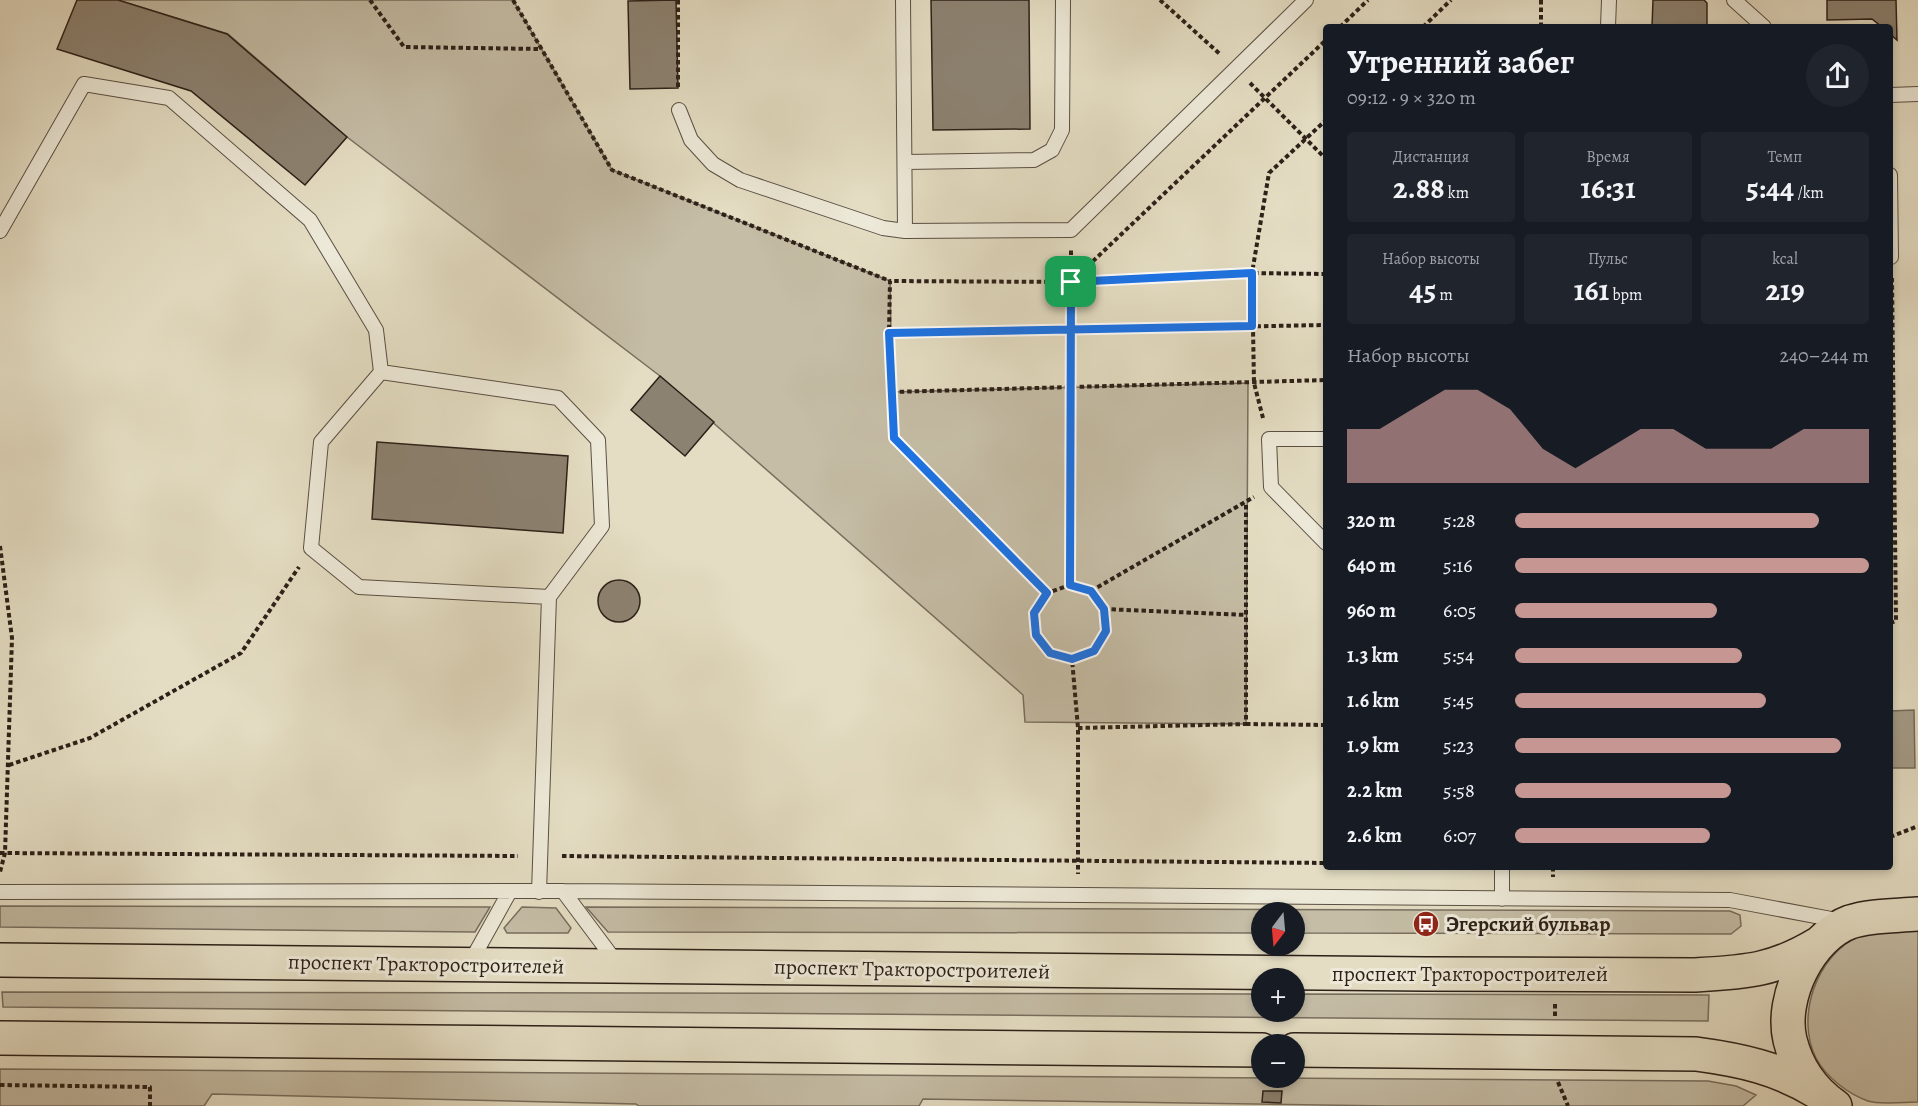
<!DOCTYPE html>
<html lang="ru">
<head>
<meta charset="utf-8">
<style>
	:root { --surface:#171b24; --page:#20242c; --text:#f1f3f6; --muted:#9ea1a6; --accent:#c59692 }
	body { margin:0; font-family:Alegreya,serif; background:var(--page); color:var(--text); height:100vh; display:flex; flex-direction:column; font-size:22px; white-space:nowrap }
	* { box-sizing:border-box; margin:0 }
	p { font-size:20px; color:var(--muted) }
	.icon { flex:none; width:33px; height:33px; fill:none; stroke:currentColor; stroke-width:2; stroke-linecap:round; stroke-linejoin:round }
	.map { position:relative; flex:1; overflow:hidden }
	.sheet { position:absolute; left:1323px; top:24px; width:570px; height:846px; display:flex; flex-direction:column; background:var(--surface); border-radius:6px; box-shadow:0 3px 9px #0003 }
	.sheet>* { flex:none }
	.needle { width:39px; rotate:196deg }
	.fabs { position:absolute; left:1251px; top:902px; display:grid; gap:12px }
	.fabs a { display:grid; place-items:center; width:54px; height:54px; border-radius:50%; background:var(--surface); box-shadow:0 3px 9px #0003; font-size:30px }
	.pin { position:absolute; display:grid; place-items:center; width:51px; height:51px; color:#fff; margin:-26px; border-radius:12px; box-shadow:0 3px 9px #0006 }
	.round { display:grid; place-items:center; flex:none; width:63px; height:63px; border-radius:32px; background:var(--page) }
	.summary { display:flex; align-items:center; justify-content:space-between; height:102px; padding:0 24px }
	h1 { font-size:33px; font-weight:600; line-height:45px }
	.stats { display:grid; grid-template-columns:repeat(3,1fr); gap:9px; height:102px; padding:6px 24px }
	.stats div { display:grid; align-content:center; border-radius:6px; background:var(--page); text-align:center }
	.stats b { font-size:30px; font-weight:600 }
	.stats small { font-size:16px; font-weight:400 }
	.stats p { font-size:16px }
	.chart { height:168px; padding:12px 24px }
	.chart p { display:flex; justify-content:space-between }
	.chart svg { width:100%; height:108px; margin-top:6px; fill:var(--accent); opacity:.7 }
	ul { padding:0 24px; list-style:none; font-size:20px }
	li { display:grid; grid-template-columns:96px 72px 1fr; align-items:center; height:45px }
	li i { height:15px; border-radius:8px; background:var(--accent) }
	.map>svg:first-child { display:block }
	.green { fill:#c5bda6; stroke:#786e5f; stroke-width:1.5 }
	.water { fill:#a59d89; stroke:#756b5c; stroke-width:1.5 }
	.building { fill:#8c8271; stroke:#2c2018; stroke-width:1.5 }
	.lines { fill:none; stroke-linecap:round; stroke-linejoin:round }
	.lane-casing { stroke:#5a4f43; stroke-width:16 }
	.primary-casing { stroke:#2c2018; stroke-width:36 }
	.path { stroke:#2c2018; stroke-width:4; stroke-dasharray:4.5 3; stroke-linecap:butt }
	.lane { stroke:#ede9d8; stroke-width:14 }
	.primary { stroke:#e4ddc3; stroke-width:33 }
	.route-casing { stroke:#fff; stroke-width:12 }
	.route { stroke:#1a73e8; stroke-width:8 }
	.labels { text-anchor:middle; stroke-width:6; stroke-linejoin:round; paint-order:stroke }
	.poi-label { font-size:21px; font-weight:bold; fill:#2c2018; stroke:#ede9d8; text-anchor:start }
	.street-label { font-size:21px; fill:#2c2018; stroke:#ede9d8 }
</style>
</head>
<body>
<div class="map">
<svg width="1918" height="1106" viewBox="0 0 1918 1106">
	<rect width="100%" height="100%" fill="#e4ddc3"/>
	<filter id="stains"><feTurbulence type="fractalNoise" baseFrequency=".00333" numOctaves="4"/><feColorMatrix values="0 0 0 0 .2 0 0 0 0 .09 0 0 0 0 .02 0 0 0 .5 -.17"/></filter>
	<radialGradient id="worn" r=".72"><stop offset=".6" stop-color="#630" stop-opacity="0"/><stop offset="1" stop-color="#630" stop-opacity=".3"/></radialGradient>
	<path class="green" d="M118 0H513L612 170 890 281 892 392 1248 383 1246 724 1025 722 1023 695 660 376 347 137 228 34Z
		M0 906 490 907 475 932 0 927Z
		M522 907 556 908 571 928 568 933H507L504 928Z
		M586 907 1730 911 1740 915 1741 926 1731 934 1295 933 1294 912H1262L1261 933 608 932Z
		M1918 930V1102C1905 1102 1879 1105 1868 1101 1848 1094 1826 1077 1816 1058 1795 1016 1817 955 1859 936 1876 928 1900 931 1918 930Z
		M2 992 1261 994 1262 1011H1294L1295 994 1709 995 1708 1021 3 1007Z
		M0 1069 1708 1081 1736 1086 1756 1095 1743 1106H1390L923 1099 919 1106H639L636 1104 212 1094 204 1106H0Z"/>
	<path class="water" d="M1914 710 1915 768H1890V711Z"/>
	<path class="building" d="M77 0H118L227 34 347 137 305 185 191 91 57 49Z
		M676 0 678 88 630 89 628 1Z
		M931 0H1029L1030 129 933 130Z
		M1653 0H1704L1707 3V27H1652Z
		M1827 0H1896L1897 40 1890 34V27H1882L1872 19 1827 20Z
		M660 376 714 422 685 456 631 410Z
		M377 442 568 456 563 533 372 519Z
		M598 601a21 21 0 1 1 42 0a21 21 0 1 1-42 0Z
		M1263 1091H1282L1281 1103 1262 1102Z"/>
	<g class="lines">
		<g class="lane-casing">
			<path id="lane" d="M903 0 905 231
				M1734 0 1764 27
				M1608 27 1609 0
				M1890 95 1918 94
				M679 110 691 140 713 164 740 180 883 228 905 231 1071 230 1306 0
				M905 162 1034 160 1052 150 1062 130 1063 0
				M1890 175 1891 257
				M0 231 84 84 169 98 310 220 376 330 381 372 321 442 311 548 359 587 549 597
				M381 372 558 398 598 440 602 526 549 597 539 892
				M1326 439H1269L1271 487 1326 543
				M563 891 616 962
				M0 892 563 891 1730 900 1842 921
				M1502 899V867
				M470 963 510 891"/>
		</g>
		<g class="primary-casing">
			<path id="primary" d="M0 960 1425 974 1695 975C1746 972 1773 971 1818 944
				M0 1038 1262 1050
				M1294 1050 1696 1054C1741 1060 1778 1068 1817 1092
				M1835 1106C1812 1090 1797 1068 1790 1040 1780 998 1809 937 1850 922 1871 915 1896 916 1918 914"/>
		</g>
		<path class="path" d="M370 0 404 47 541 49
			M513 0 612 170 890 281
			M678 0V89
			M1160 0 1221 55
			M1340 27 1368 0
			M1423 27 1451 0
			M1541 27V0
			M1250 83 1326 159
			M1326 274 1252 273 1071 282 890 281 889 333 892 392 1326 380
			M1071 282 1326 40
			M889 333 1326 325
			M892 392 894 437 1047 593
			M1263 418 1254 383 1252 273 1269 173 1326 120
			M0 546 12 638 5 853 0 872
			M1070 585 1071 250
			M1091 591 1254 497
			M1104 609 1247 615
			M1890 623 1896 621 1892 278
			M1072 659 1050 653 1036 635 1034 613 1047 593 1070 585 1091 591 1104 609 1106 631 1094 651 1072 659 1078 728V874
			M1246 724 1326 725
			M1078 728 1246 724V502
			M9 765 90 738 241 653 299 567
			M1890 837 1918 826
			M0 853 518 856
			M562 856 1326 863
			M1553 867V877
			M1554 919V933
			M1555 1004V1019
			M1558 1082 1568 1106
			M0 1085 150 1087V1106"/>
		<use href="#lane" class="lane"/>
		<use href="#primary" class="primary"/>
	</g>
	<g class="lines">
		<g class="route-casing">
			<path id="route" d="M1071 282C1071 383 1070 484 1070 585L1091 591 1104 609 1106 631 1094 651 1072 659 1050 653 1036 635 1034 613 1047 593 894 438 889 333C1010 331 1131 328 1252 326V273L1071 282"/>
		</g>
		<use href="#route" class="route"/>
	</g>
	<defs>
		<g id="bus-disc" transform="scale(1.35)"><circle r="9.5" fill="#8f2418" stroke="#ede9d8"/><path d="M-5-6H5V4H4V6H2V4H-2V6H-4V4H-5ZM-3.5-4V0h7V-4ZM-3.5 1.2v1.5H-2V1.2ZM2 1.2v1.5H3.5V1.2Z" fill="#fff"/></g>
	</defs>
	<g fill-rule="evenodd">
		<use href="#bus-disc" x="1426" y="924"/>
	</g>
	<g class="labels">
		<g class="poi-label">
			<text x="1446" y="931">Эгерский бульвар</text>
		</g>
		<g class="street-label">
			<text transform="translate(426 964) rotate(1)" y="7">проспект Тракторостроителей</text>
			<text transform="translate(912 969) rotate(1)" y="7">проспект Тракторостроителей</text>
			<text x="1470" y="981">проспект Тракторостроителей</text>
		</g>
	</g>
	<rect width="100%" height="100%" filter="url(#stains)"/>
	<rect width="100%" height="100%" fill="url(#worn)"/>
</svg>
<div class="fabs">
<a><svg class="needle" viewBox="-14 -14 28 28"><path d="M0-13l5 13h-10z" fill="#e53935"/><path d="M0 13l5-13h-10z" fill="#9ea1a6"/></svg></a>
<a>+</a>
<a>−</a>
</div>
<div class="pin" style="left:1071px;top:282px;background:#1e9e55"><svg class="icon" aria-label="arrive" viewBox="0 0 24 24"><path d="M6 21V4h12l-3 4 3 4H6"/></svg></div>
<section class="sheet">
<div class="summary"><div><h1>Утренний забег</h1><p>09:12 · 9 × 320 m</p></div><a class="round"><svg class="icon" aria-label="share" viewBox="0 0 24 24"><path d="M12 15V3M7 8l5-5 5 5M5 13v7h14v-7"/></svg></a></div>
<div class="stats">
<div><p>Дистанция</p><b>2.88<small> km</small></b></div>
<div><p>Время</p><b>16:31</b></div>
<div><p>Темп</p><b>5:44<small> /km</small></b></div>
</div>
<div class="stats">
<div><p>Набор высоты</p><b>45<small> m</small></b></div>
<div><p>Пульс</p><b>161<small> bpm</small></b></div>
<div><p>kcal</p><b>219</b></div>
</div>
<div class="chart"><p><span>Набор высоты</span>240–244 m</p>
<svg viewBox="0 0 160 44" preserveAspectRatio="none"><path d="M0 44V22L10 22L20 14L30 6L40 6L50 14L60 30L70 38L80 30L90 22L100 22L110 30L120 30L130 30L140 22L150 22L160 22V44z"/></svg>
</div>
<ul>
<li><b>320 m</b>5:28<i style="width:86%"></i></li>
<li><b>640 m</b>5:16<i style="width:100%"></i></li>
<li><b>960 m</b>6:05<i style="width:57%"></i></li>
<li><b>1.3 km</b>5:54<i style="width:64%"></i></li>
<li><b>1.6 km</b>5:45<i style="width:71%"></i></li>
<li><b>1.9 km</b>5:23<i style="width:92%"></i></li>
<li><b>2.2 km</b>5:58<i style="width:61%"></i></li>
<li><b>2.6 km</b>6:07<i style="width:55%"></i></li>
</ul>
</section>
</div>
</body>
</html>
